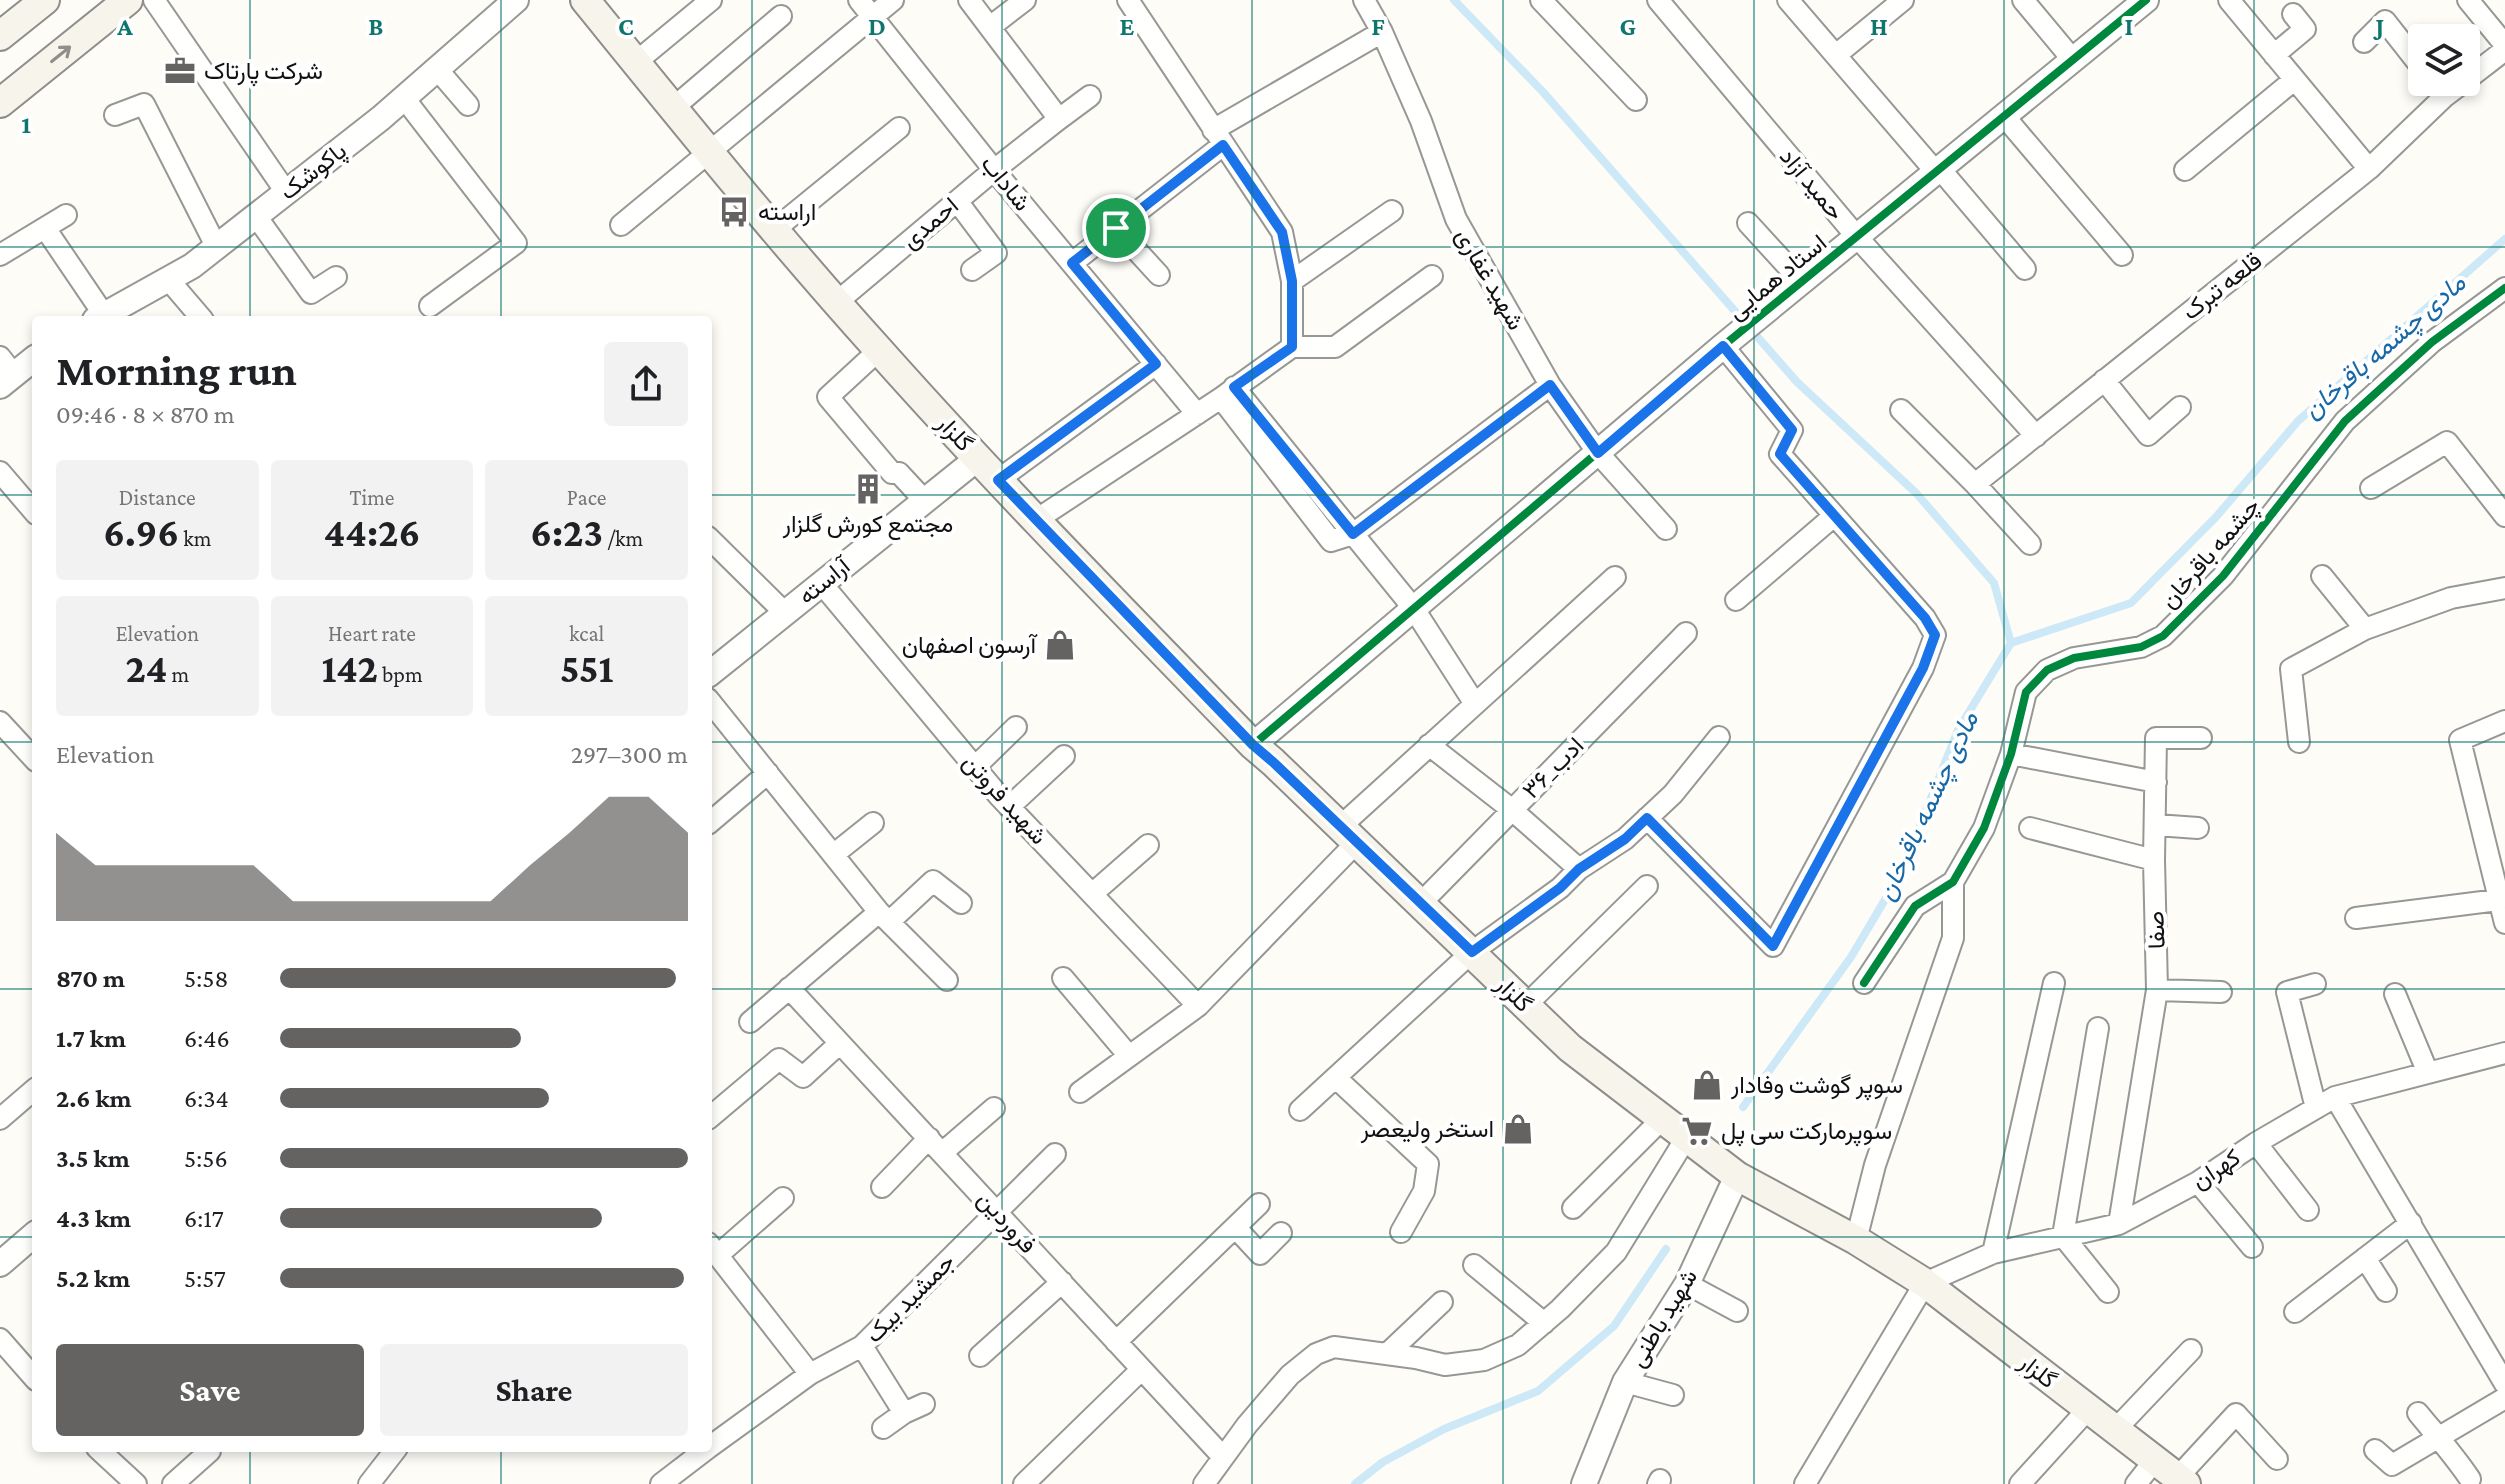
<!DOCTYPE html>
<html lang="en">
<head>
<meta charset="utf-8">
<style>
	:root { --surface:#fff; --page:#f2f2f2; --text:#202124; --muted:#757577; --accent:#646362 }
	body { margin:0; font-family:"Crimson Pro",Vazirmatn,serif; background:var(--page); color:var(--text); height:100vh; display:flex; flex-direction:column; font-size:30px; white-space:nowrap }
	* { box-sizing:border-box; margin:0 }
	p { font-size:26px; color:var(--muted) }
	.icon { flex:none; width:44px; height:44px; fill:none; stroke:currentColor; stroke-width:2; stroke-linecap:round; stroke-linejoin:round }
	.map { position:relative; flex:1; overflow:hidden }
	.drawer { position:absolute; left:32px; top:316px; width:680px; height:1136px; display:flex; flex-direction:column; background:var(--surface); border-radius:8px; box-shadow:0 4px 12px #0003 }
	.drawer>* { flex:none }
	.tools { position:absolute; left:2408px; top:24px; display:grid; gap:16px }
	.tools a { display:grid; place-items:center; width:72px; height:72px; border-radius:8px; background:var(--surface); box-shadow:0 4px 12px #0003; font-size:40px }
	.pin { position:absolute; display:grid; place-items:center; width:68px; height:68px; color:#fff; margin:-34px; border:4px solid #fff; border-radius:50%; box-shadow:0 2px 8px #0007 }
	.round { display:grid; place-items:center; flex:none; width:84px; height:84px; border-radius:8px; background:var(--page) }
	.head { display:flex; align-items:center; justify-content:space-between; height:136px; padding:0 24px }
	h1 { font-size:44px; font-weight:700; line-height:60px }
	.stats { display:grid; grid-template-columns:repeat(3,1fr); gap:12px; height:136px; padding:8px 24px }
	.stats div { display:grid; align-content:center; border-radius:8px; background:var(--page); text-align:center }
	.stats b { font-size:40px; font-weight:700 }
	.stats small { font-size:22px; font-weight:400 }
	.stats p { font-size:22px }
	.chart { height:224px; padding:16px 24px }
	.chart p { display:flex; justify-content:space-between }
	.chart svg { width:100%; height:144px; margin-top:8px; fill:var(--accent); opacity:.7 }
	.button { display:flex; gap:16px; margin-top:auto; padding:16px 24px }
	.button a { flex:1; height:92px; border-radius:8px; background:var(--accent); color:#fff; font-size:32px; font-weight:700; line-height:92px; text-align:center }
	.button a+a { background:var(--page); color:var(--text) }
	ul { padding:0 24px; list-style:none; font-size:26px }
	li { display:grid; grid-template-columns:128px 96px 1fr; align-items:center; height:60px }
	li i { height:20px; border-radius:10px; background:var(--accent) }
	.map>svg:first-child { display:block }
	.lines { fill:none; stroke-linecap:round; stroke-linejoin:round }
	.stream { stroke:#cde8f7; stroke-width:8 }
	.minor-casing { stroke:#979795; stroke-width:24 }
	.tertiary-casing { stroke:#979795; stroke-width:28 }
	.secondary-casing { stroke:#8e8d8b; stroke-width:32 }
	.minor { stroke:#fffffe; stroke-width:20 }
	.tertiary { stroke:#fffffe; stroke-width:24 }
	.secondary { stroke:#f6f4eb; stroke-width:28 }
	.cycleway-casing { stroke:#fff; stroke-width:13 }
	.cycleway { stroke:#00873e; stroke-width:8 }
	.oneway { stroke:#8f8e89 }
	.route-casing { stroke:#fff; stroke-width:16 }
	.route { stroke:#1a73e8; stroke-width:10 }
	.grid { fill:none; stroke:#0f766e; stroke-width:2; stroke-opacity:0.55 }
	.labels { text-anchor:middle; stroke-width:8; stroke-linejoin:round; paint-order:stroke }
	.poi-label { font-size:24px; fill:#111; stroke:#fff; text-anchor:start }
	.street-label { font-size:24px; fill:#111; stroke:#fff }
	.water-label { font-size:26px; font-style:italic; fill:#1768a6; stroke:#fff }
	.grid-label { font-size:26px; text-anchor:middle; font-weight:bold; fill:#0f766e; stroke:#fff; stroke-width:8; stroke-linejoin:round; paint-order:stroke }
</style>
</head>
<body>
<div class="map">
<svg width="2505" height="1484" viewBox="0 0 2505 1484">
	<rect width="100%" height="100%" fill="#fdfcf7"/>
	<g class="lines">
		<path class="stream" d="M1454 0 1543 92 1797 382 1916 493 1994 583 2011 643
			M1743 1107 1851 957 1902 871 1958 730 2011 643 2131 603 2216 517 2298 421 2505 239
			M1355 1484 1383 1462 1444 1429 1538 1391 1614 1326 1666 1249"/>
		<g class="minor-casing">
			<path id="minor" d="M154 0 286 192
				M859 0 994 170 1197 414
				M1128 0 1282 232 1292 281V347
				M1364 0 1382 32 1421 121 1456 219 1550 385 1598 453 1666 529
				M1541 0 1636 100
				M1658 0 1857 237 2036 436
				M1788 0 1936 172
				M2023 0 2073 60
				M2229 0 2369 169
				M2468 0 2505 45
				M990 27 1025 0
				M2364 42 2385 21 2422 68
				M1836 55 1903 0
				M2274 55 2305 29 2293 14
				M636 62 711 0
				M437 69 468 105
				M2466 80 2505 50
				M404 98 516 243 430 306
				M673 108 781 16
				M115 115 144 104 216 246
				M2004 116 2122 255
				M1059 119 1090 96
				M1213 130 1382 32
				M1940 169 2025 269
				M2185 170 2294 80
				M957 201 996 253 972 270
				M256 216 311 293 336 277
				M1748 223 1802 282
				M621 225 893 0
				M45 228 104 315
				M1116 228 1159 275
				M774 230 899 128
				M0 255 66 215
				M1072 263 1223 145
				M168 279 203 320
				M1292 281 1392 211
				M837 302 994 170 1059 119 969 0
				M1292 347H1335L1432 276
				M879 350 828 397 892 473H899L925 501
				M0 357 14 375
				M2104 380 2148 435 2180 407
				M1234 387 1414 609 1475 704
				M1221 398 1331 541 1353 534 1550 385
				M1901 410 1975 484 2030 544
				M0 472 36 514
				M998 480 1156 364
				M1975 484 2369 169 2444 97 2464 82
				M2371 488 2447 442 2505 516
				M1036 520 1221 398 1292 347
				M708 537 785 613
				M2322 576 2365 629
				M822 584 999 796 1198 1006
				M1736 600 1834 516
				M708 699 879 912 947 980
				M2505 721 2460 740 2505 923
				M0 722 36 761
				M2299 742 2291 669 2365 629 2451 598 2505 588
				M1429 745 1511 809 1579 869
				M2011 754 2156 782
				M975 767 1016 727
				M1009 807 1064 756
				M1647 818 1773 946 1923 668 1935 635 1925 618 1780 454 1792 430 1723 346
				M708 824 768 773
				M2156 825 2198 828
				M1341 826 1615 577
				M2030 828 2154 860
				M833 855 873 823
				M1092 894 1148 845
				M1421 903 1686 633
				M2356 918 2498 900
				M889 922 933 881 961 903
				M1063 978 1129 1056
				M1864 983 1915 906 1953 882 1984 828 2011 754 2026 692 2047 670 2074 658 2141 647 2163 636 2223 576 2345 421 2432 342 2505 288
				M2315 984 2287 992 2316 1108
				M789 988 1223 1457
				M2157 990 2221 992
				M2395 994 2428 1073
				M1525 1006 1647 886
				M750 1022 879 912
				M2098 1028 2063 1236 2108 1292
				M1336 1078 1428 1164 1424 1191 1401 1232
				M1080 1092 1198 1006 1357 842
				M2335 1097 2505 1384
				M1300 1110 1472 952 1560 888 1579 869 1625 839 1673 794 1719 737
				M0 1119 36 1088
				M708 1119 779 1059 803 1077 840 1043
				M2256 1143 2308 1210
				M943 1152 994 1108
				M2198 1182 2252 1247
				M882 1187 929 1138
				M1573 1208 1662 1119
				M2119 1224 2157 990 2154 860 2156 738H2201
				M1235 1227 1260 1254 1281 1233
				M1856 1240 1875 1165 1953 938V882
				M708 1243 810 1374
				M1993 1253 2054 983
				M718 1255 783 1198
				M2365 1258 2386 1291
				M1474 1265 1544 1323
				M1687 1284 1737 1311
				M2295 1312 2411 1223
				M0 1339 36 1380
				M1116 1342 1259 1204
				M862 1346 904 1413
				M1387 1354 1442 1302
				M980 1356 1062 1282
				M1625 1382 1673 1395
				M2418 1413C2436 1435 2454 1455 2470 1479
				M883 1428 904 1413 924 1404
				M2115 1430 2191 1350
				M97 1448 136 1484
				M708 1448 810 1374 862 1346 1055 1154
				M2375 1450 2392 1465 2505 1398
				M2177 1478 2236 1414 2277 1459
				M173 1484 210 1451
				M369 1484 397 1448
				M661 1484 708 1448
				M1024 1484 1141 1370
				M1204 1484 1247 1425 1290 1375 1316 1354 1334 1347 1416 1358 1445 1365 1484 1360 1518 1345 1560 1309 1616 1252 1686 1138
				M1658 1484 1660 1480
				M1805 1484 1925 1283 1993 1253 2119 1224 2198 1182 2256 1143 2335 1097 2505 1053
				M2020 1484 2088 1409
				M2136 1484 2155 1460"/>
		</g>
		<g class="tertiary-casing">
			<path id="tertiary" d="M95 320 192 266 381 118 516 0
				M0 386 36 357
				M708 675 978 458
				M1253 745 1723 346 2146 0
				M0 1264 36 1233
				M1584 1484 1625 1382 1687 1284 1737 1176"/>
		</g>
		<g class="secondary-casing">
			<path id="secondary" d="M585 0C681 118 776 236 878 349 999 485 1127 615 1253 745L1273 762 1570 1048 1737 1176 1856 1240 1925 1283 2186 1484
				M0 36 45 0
				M0 103 128 0"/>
		</g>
		<use href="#minor" class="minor"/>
		<use href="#tertiary" class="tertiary"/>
		<use href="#secondary" class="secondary"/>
		<g class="cycleway-casing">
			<path id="cycleway" d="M1253 745 1723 346 2146 0
				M1647 818 1773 946 1923 668 1935 635 1925 618 1780 454 1792 430 1723 346
				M1864 983 1915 906 1953 882 1984 828 2011 754 2026 692 2047 670 2074 658 2141 647 2163 636 2223 576 2345 421 2432 342 2505 288"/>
		</g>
		<use href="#cycleway" class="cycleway"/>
	</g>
	<defs><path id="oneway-shaft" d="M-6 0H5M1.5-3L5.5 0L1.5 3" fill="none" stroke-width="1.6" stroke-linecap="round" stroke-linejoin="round" transform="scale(2)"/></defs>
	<use class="oneway" href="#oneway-shaft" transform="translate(61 54) rotate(-39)"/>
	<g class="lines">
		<g class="route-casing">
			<path id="route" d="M1223 145 1282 232 1292 281V347L1234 387 1353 534 1550 385 1598 453 1723 346 1792 430 1780 454 1925 618 1935 635 1923 668 1773 946 1647 818 1625 839 1579 869 1560 888 1472 952 1273 762 1253 745 998 480 1156 364 1072 263Z"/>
		</g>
		<use href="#route" class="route"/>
	</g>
	<path class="grid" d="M250 0V320M501 0V320M752 0V1484M1002 0V1484M1252 0V1484M1503 0V1484M1754 0V1484M2004 0V1484M2254 0V1484M0 247H2505M0 495H36M708 495H2505M0 742H36M708 742H2505M0 989H36M708 989H2505M0 1237H36M708 1237H2505M250 1448V1484M501 1448V1484"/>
	<defs>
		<g id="office-bare" transform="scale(2.4)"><path d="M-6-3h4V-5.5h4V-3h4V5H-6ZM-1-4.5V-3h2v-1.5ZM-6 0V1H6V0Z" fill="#646362" stroke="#fff" stroke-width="2.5" paint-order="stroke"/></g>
		<g id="bus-bare" transform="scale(2.4)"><path d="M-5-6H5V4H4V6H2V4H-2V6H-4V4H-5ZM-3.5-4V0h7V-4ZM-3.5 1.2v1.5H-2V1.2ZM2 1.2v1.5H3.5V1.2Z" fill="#646362" stroke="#fff" stroke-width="2.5" paint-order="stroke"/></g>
		<g id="building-bare" transform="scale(2.4)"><path d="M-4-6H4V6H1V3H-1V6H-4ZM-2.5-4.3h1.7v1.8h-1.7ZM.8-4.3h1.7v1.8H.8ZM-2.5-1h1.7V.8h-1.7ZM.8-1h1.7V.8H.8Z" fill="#646362" stroke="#fff" stroke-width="2.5" paint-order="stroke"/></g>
		<g id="shop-bare" transform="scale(2.4)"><path d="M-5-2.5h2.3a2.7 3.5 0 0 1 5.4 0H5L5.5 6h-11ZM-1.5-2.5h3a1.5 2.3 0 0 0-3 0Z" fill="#646362" stroke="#fff" stroke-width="2.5" paint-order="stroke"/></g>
		<g id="supermarket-bare" transform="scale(2.4)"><path d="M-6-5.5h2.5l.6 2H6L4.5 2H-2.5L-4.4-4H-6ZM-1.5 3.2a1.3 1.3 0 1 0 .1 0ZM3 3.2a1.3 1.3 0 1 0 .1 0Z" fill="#646362" stroke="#fff" stroke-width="2.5" paint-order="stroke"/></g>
	</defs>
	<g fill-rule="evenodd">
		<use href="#office-bare" x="180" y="71"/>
		<use href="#bus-bare" x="734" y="212"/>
		<use href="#building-bare" x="868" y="489"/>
		<use href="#shop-bare" x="1060" y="645"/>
		<use href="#shop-bare" x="1707" y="1085"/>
		<use href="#shop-bare" x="1518" y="1129"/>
		<use href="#supermarket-bare" x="1697" y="1131"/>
	</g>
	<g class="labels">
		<g class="poi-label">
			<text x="204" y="79">شرکت پارتاک</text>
			<text x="758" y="220">اراسته</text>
			<text x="868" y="532" text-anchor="middle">مجتمع کورش گلزار</text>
			<text x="1036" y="653" text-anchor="end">آرسون اصفهان</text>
			<text x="1731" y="1093">سوپر گوشت وفادار</text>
			<text x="1494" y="1137" text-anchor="end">استخر ولیعصر</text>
			<text x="1721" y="1139">سوپرمارکت سی پل</text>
		</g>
		<g class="street-label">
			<text transform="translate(313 171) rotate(-38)" y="8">پاکوشک</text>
			<text transform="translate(1006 183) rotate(51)" y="8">شاداب</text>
			<text transform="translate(1812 184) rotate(50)" y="8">حمید آزاد</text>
			<text transform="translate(930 223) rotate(-40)" y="8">احمدی</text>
			<text transform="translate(1777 277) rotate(-39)" y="8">استاد همایی</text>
			<text transform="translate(1490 279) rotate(60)" y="8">شهید غفاری</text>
			<text transform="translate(2222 286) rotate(-38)" y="8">قلعه تبرک</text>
			<text transform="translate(955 433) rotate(47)" y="8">گلزار</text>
			<text transform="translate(2210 553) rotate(-49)" y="8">چشمه باقرخان</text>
			<text transform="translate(824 581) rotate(-39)" y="8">آراسته</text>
			<text transform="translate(1553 768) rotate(-45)" y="8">۳۶_ادب</text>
			<text transform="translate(1005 799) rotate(48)" y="8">شهید فروتن</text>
			<text transform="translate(2156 930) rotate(-92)" y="8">صفا</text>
			<text transform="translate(1514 994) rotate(45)" y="8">گلزار</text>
			<text transform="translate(2216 1169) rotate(-33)" y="8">کهران</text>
			<text transform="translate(1007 1222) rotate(48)" y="8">فروردین</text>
			<text transform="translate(910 1298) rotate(-45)" y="8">جمشید بیک</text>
			<text transform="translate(1663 1318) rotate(-59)" y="8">شهید باطنی</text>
			<text transform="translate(2038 1371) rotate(38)" y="8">گلزار</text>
		</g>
		<g class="water-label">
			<text transform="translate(2384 346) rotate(-41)" y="9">مادی چشمه باقرخان</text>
			<text transform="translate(1927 806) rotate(-65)" y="9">مادی چشمه باقرخان</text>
		</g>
	</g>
	<g class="grid-label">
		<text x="125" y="35">A</text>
		<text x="376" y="35">B</text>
		<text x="626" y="35">C</text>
		<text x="877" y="35">D</text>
		<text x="1127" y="35">E</text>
		<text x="1378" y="35">F</text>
		<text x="1628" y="35">G</text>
		<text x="1879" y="35">H</text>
		<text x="2129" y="35">I</text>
		<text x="2380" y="35">J</text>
		<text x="26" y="133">1</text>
	</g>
</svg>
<div class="tools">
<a><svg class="icon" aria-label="layers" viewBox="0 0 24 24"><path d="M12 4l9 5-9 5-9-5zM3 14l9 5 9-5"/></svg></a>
</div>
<div class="pin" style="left:1116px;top:228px;background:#1e9e55"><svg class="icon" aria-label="arrive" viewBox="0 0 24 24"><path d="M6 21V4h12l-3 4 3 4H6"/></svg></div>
<section class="drawer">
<div class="head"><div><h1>Morning run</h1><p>09:46 · 8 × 870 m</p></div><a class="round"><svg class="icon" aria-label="share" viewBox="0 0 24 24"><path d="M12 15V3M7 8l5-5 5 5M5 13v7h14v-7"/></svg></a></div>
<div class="stats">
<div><p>Distance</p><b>6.96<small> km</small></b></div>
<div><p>Time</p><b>44:26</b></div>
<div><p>Pace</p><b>6:23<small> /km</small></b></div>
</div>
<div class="stats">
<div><p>Elevation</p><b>24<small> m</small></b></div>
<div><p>Heart rate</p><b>142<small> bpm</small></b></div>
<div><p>kcal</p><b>551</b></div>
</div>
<div class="chart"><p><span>Elevation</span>297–300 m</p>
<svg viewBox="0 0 160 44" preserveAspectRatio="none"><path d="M0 44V17L10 27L20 27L30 27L40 27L50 27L60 38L70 38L80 38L90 38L100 38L110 38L120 27L130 17L140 6L150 6L160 17V44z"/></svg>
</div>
<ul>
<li><b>870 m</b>5:58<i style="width:97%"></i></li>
<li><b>1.7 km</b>6:46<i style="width:59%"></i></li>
<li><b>2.6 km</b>6:34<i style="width:66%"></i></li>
<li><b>3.5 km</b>5:56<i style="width:100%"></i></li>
<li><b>4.3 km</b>6:17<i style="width:79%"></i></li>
<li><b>5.2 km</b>5:57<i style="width:99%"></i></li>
</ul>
<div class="button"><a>Save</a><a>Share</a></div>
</section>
</div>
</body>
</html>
